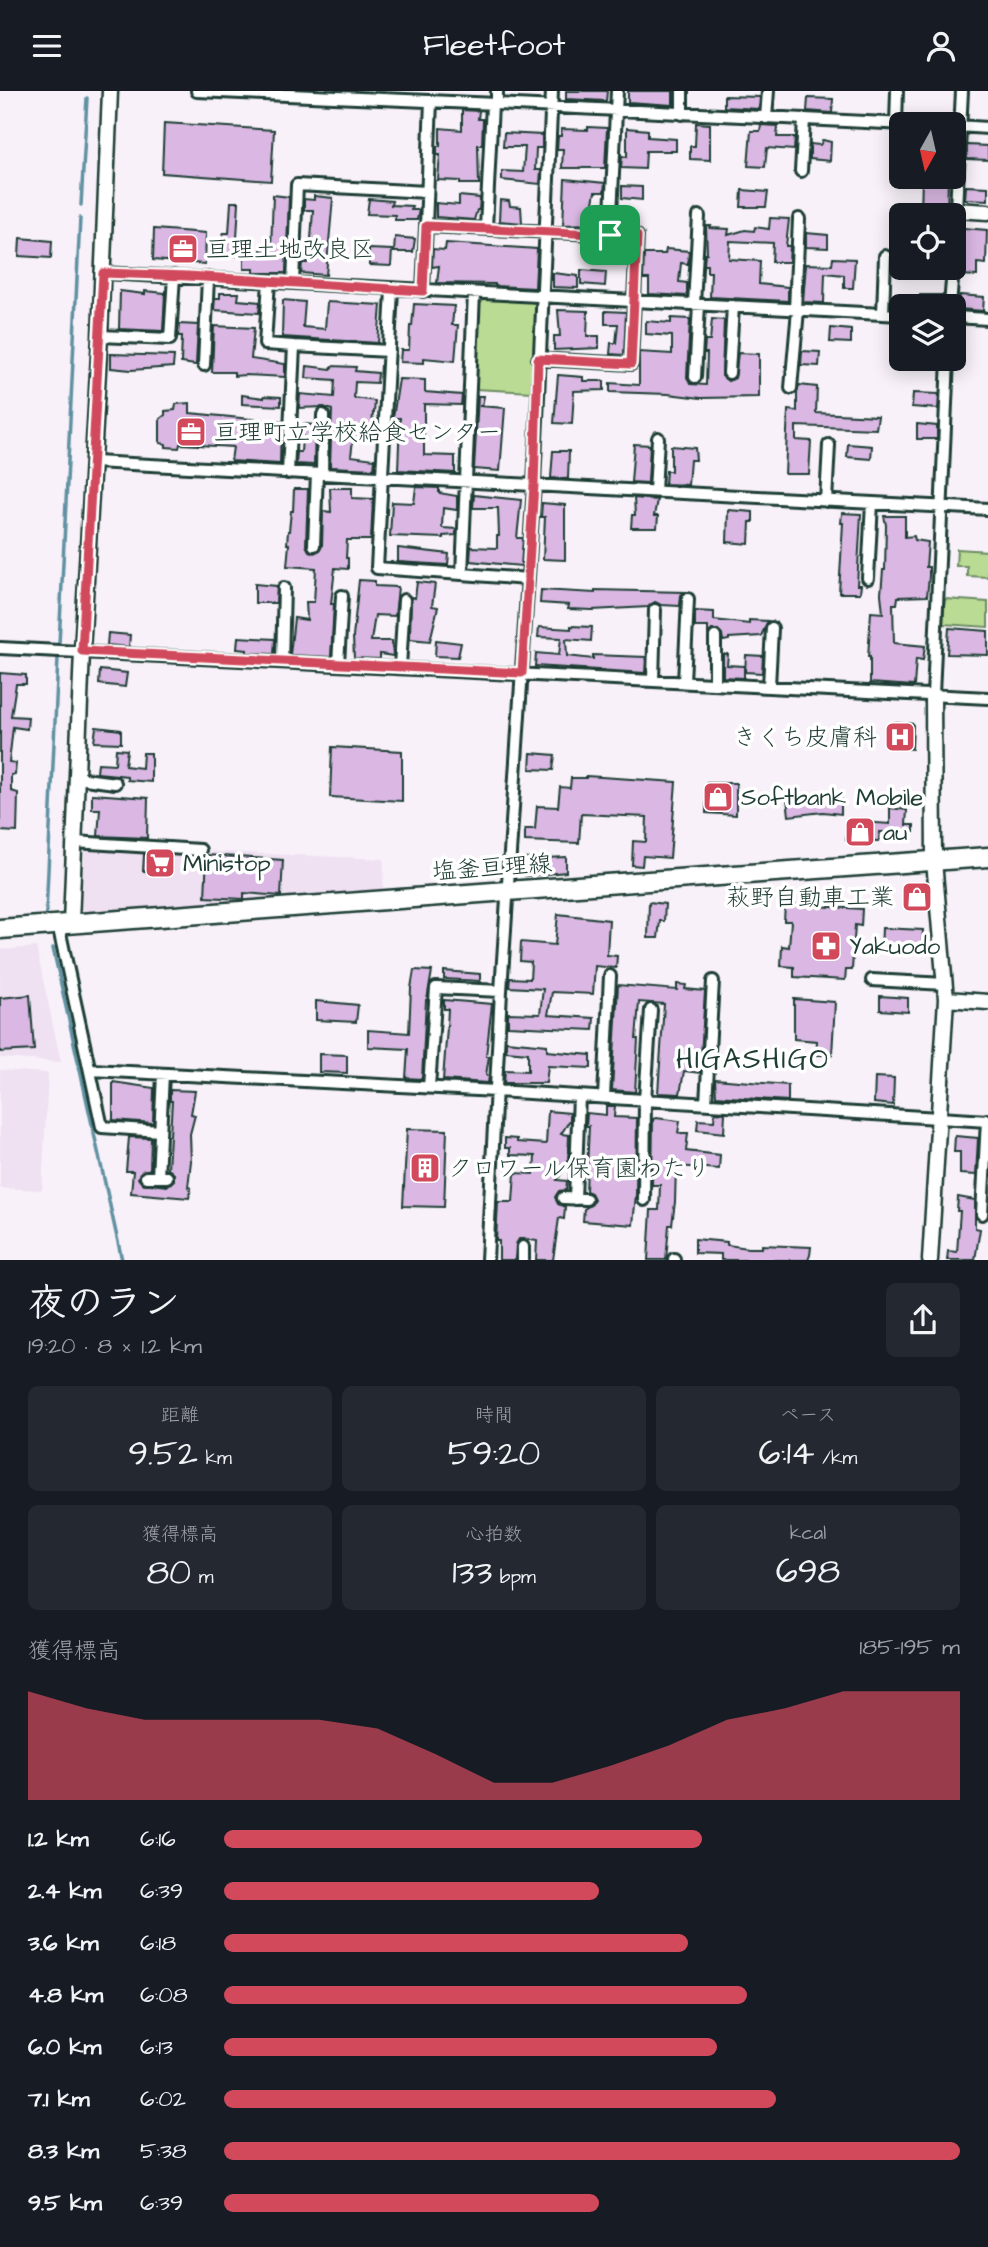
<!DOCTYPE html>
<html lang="ja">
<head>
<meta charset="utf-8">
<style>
	:root { --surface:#171b24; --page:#242831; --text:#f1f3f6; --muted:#9ea1a6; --accent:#d1495b }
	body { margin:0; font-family:"Architects Daughter","Klee One",sans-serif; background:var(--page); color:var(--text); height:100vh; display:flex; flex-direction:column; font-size:26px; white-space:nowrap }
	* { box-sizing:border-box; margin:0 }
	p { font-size:23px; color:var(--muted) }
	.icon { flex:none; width:38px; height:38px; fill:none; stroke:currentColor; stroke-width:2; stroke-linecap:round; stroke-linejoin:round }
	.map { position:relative; height:1169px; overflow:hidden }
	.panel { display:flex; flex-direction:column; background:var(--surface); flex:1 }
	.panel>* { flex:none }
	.needle { width:46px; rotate:188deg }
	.buttons { position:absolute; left:889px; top:21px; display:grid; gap:14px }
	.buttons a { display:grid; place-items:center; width:77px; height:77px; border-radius:10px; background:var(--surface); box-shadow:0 4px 18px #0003; font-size:35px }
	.pin { position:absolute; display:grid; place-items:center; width:60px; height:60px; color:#fff; margin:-30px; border-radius:14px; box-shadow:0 4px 10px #0006 }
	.round { display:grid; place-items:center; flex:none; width:74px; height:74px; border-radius:10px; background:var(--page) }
	.overview { display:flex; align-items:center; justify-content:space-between; height:119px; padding:0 28px }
	h1 { font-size:38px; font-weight:600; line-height:52px }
	.stats { display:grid; grid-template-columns:repeat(3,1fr); gap:10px; height:119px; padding:7px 28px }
	.stats div { display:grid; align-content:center; border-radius:10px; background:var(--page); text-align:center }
	.stats b { font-size:35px; font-weight:600 }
	.stats small { font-size:19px; font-weight:400 }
	.stats p { font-size:19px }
	.chart { height:196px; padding:14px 28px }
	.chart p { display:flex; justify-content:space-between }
	.chart svg { width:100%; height:126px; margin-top:7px; fill:var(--accent); opacity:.7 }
	ul { padding:0 28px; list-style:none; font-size:23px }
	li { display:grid; grid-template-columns:112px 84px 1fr; align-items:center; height:52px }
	li i { height:18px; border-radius:9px; background:var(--accent) }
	header { display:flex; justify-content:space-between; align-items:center; height:91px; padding:0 28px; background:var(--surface); font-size:32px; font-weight:600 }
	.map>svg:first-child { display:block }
	.built { fill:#efe0f2 }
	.green { fill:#badb94; stroke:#6c8c64; stroke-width:2 }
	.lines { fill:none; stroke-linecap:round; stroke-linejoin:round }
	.stream { stroke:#6091a2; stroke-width:3.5 }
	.building { fill:#dab8e3; stroke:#1f3d34; stroke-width:2 }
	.minor-casing { stroke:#1f3d34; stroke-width:16 }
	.tertiary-casing { stroke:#1f3d34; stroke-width:19 }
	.primary-casing { stroke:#1f3d34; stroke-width:23 }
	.minor { stroke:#fff; stroke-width:10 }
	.tertiary { stroke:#fff; stroke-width:14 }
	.primary { stroke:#fff; stroke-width:18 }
	.route-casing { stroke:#fff; stroke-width:14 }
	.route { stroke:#d1495b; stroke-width:9 }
	.labels { text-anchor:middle; stroke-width:7; stroke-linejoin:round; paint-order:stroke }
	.poi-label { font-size:24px; fill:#1f3d34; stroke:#fff; text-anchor:start }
	.street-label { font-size:24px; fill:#1f3d34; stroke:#fff }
	.quarter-label { font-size:28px; letter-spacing:2px; fill:#1f3d34; stroke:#fff }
</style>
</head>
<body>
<header><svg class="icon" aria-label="menu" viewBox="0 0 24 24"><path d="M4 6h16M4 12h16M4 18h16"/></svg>Fleetfoot<svg class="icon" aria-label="person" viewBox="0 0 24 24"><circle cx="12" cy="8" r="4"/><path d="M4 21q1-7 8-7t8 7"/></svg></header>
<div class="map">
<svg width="988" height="1169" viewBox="0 0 988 1169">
	<rect width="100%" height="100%" fill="#f8f1f9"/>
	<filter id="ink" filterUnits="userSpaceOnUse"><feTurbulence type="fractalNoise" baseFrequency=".0143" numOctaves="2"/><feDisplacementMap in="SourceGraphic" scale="14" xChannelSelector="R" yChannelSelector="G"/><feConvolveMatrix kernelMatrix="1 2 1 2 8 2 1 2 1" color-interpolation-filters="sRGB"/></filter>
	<g filter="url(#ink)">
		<path class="built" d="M85 755 384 768 383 798 81 822Z
			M36 856 61 971 0 967V859Z
			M0 979 48 982 42 1099 0 1097Z"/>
		<path class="green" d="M485 207 531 209 538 216 532 301 475 298 480 213Z
			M957 458 988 460V486L967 485V475H956Z
			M945 508 988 511V536L943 533Z"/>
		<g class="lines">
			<path class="stream" d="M81 114 87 7
				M59 553 80 127
				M46 823 58 567
				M53 857 122 1169"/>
		</g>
		<path class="building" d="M566 0H607L606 10 566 8Z
			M628 0H673V14L628 11Z
			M724 5 760 6 759 18 724 16Z
			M808 7 833 8 832 22 807 20Z
			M462 19 479 20 478 28H483L482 54H478L479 93H460V90L438 89 440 64H437V55H440V37L462 39Z
			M164 32 274 39 271 90 162 82Z
			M696 32 710 33V69L690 68V55H695Z
			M761 34 778 35 777 46H795L794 59 767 57 765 76 748 75 751 40H760Z
			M588 36 607 37 605 77H562L563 58H557L558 45H561V38L588 39Z
			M627 37 648 39V46L676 48V60H646L645 78 621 77 622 65 627 66Z
			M504 42 542 44V57H536L535 79H541L540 93 502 89V80L523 81 525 56H503Z
			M823 49 831 51 830 70 810 68V53L820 54Z
			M967 54 988 55V69L967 68Z
			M922 86H948L947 124H921Z
			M565 88 605 92 604 101H595L589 133 563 134Z
			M622 95 642 96V109L622 107Z
			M966 95 988 96V109L965 108Z
			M742 99 768 101 766 116H741Z
			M273 104 289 106 286 182H254V178H244V164L261 166V159L271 158Z
			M314 105 333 107 326 184 301 182 302 172H307L310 163 313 119H304V108L314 109Z
			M459 105 480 107 479 119H477L474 129 436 126V112L459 114Z
			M369 108 392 110 391 114 412 115 411 119H419L417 129H395V124L367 123Z
			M500 109 509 110 510 115 521 116 522 132 499 130Z
			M231 111H239L236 165 222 164 223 142H229Z
			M770 127 789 128 786 155H790L789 171H772L773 152 730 150 729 168 760 170 759 193 788 196V210L710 206 711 181H707V174H704L705 162H707L706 135H711L710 137 729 138 728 144 745 139 754 140 755 136 769 138Z
			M963 137 987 139 986 173 977 172V185L961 184Z
			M154 138 206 142 205 173 153 169Z
			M806 142 828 144V157L806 156Z
			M395 146 415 148 413 161H394Z
			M20 147 52 150 51 167 19 165Z
			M446 152 537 158 535 197 495 195V193L437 192 439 175 432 176 433 158 445 159Z
			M601 156 629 158 628 171 602 170Z
			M369 158 392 159 391 175 369 174Z
			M666 158 689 160 688 173 681 172 679 191 687 192V205L649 203V188H643L644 163H665Z
			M833 167 855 168 853 197H844V184L825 182 824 212 803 211 806 173 832 174Z
			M581 179 606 181 605 195 581 193Z
			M553 182 578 185V197L553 196Z
			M120 200 145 203V200L165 202 163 240 119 238Z
			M220 202H239L238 209 260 211 259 222 214 219 215 207H220Z
			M920 204H943L942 215H920Z
			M960 204 984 206 983 220 959 218Z
			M283 209 305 211 303 236 325 238 327 211 381 214 378 252 282 246Z
			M414 213 454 215 452 234H458L455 270 424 267V272L400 271 401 259H409L410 235H412Z
			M558 219 588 220 587 245H599V257L554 259V245H560Z
			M605 220 626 221 624 264 610 263 611 252H616L618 233H605Z
			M671 227 690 228 687 286 690 293 706 294 707 262H704L705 250H710L712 228 724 229 722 285 728 290 735 287 738 262 759 263V306L701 307 668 303 610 301V292L639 294V261L672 263V245L646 243V230L671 232Z
			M179 233 198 234 196 274 181 272 182 245H178Z
			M214 235 254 237 251 268 285 273V286L245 284 234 285V281H212Z
			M831 237 851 239V252L830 251Z
			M802 260 820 261 819 275 801 274Z
			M111 263 174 265 173 276 131 279 111 277Z
			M307 275 331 278 332 275 356 276 355 280 378 282 377 292 355 291 354 307 375 310 374 322H373L371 349H353L351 365 375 368 374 378 330 376 332 319 324 316 299 317 300 303 334 306 335 289 306 287Z
			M558 284 583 286V290H604V299L574 300 572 333 554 332Z
			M399 288 425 289V301L462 304 461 314 424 313V364L455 365V382L398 379 400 327H393Z
			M799 294 817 296 816 322 878 325 876 338 796 335V349L811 350 809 383H785L788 319 797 320V302Z
			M913 302 939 303 938 318 912 316Z
			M242 304 264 307V305L281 306V315L242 313Z
			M478 305H484L482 315H479L505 317 500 380 474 378Z
			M190 312V322L281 331 280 373 231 370 233 356 180 353 179 357 166 356V353L160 352V328L165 324V320L175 319 176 313Z
			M303 333 315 334 314 374 296 373 297 361H301Z
			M917 333 937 335V348H917Z
			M634 353 650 354 648 392 631 391Z
			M848 353 872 355 871 368 847 366Z
			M671 355 695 357 696 369H690L688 394 665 393 666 380H671Z
			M553 360H569L568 388 551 387Z
			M416 396 439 397V402L457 405V419L443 417 442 436 443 437 456 438V444L443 445V447L390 445 392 411 414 412Z
			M330 397H352V407L373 408 371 449H347L346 467H348V478L335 477 331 513H334L331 566 290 564 294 527 307 529 306 511H314L316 477 287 475 289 453H287L288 440H289L291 420H293L294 398H308L306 454 309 460 314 462 320 459 322 455 323 420 331 421Z
			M474 404 521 409 517 447H523L521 475 470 470 471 456 497 457V445H499L498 417H473Z
			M634 407 657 409 654 425H658L657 437H631L632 424H635Z
			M542 412 565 414V469L543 468 545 426H541Z
			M728 419 753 421V431H750L749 453 727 451Z
			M842 422 861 423 857 494H861L860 502H839L843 432H841Z
			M884 425H905V446L914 445 915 449 928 451 926 476H929V485L927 505 898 506 897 513H893L894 552 925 555 923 569 916 568 914 595 870 592V566H868L871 521 883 522 881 503 883 479H885L886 434Z
			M398 457 449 463 448 474 398 471Z
			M359 489 375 490V495L398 496 395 525 375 524 371 550H392L393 565 380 563V568L354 567 353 546Z
			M417 491 435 493 432 515 438 516 430 550 410 548 411 506 415 507Z
			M255 493 277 495 276 512H255Z
			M541 499 595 502V499L685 501 681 504 680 515 661 514 655 511 648 516 592 519 568 518 569 514 540 512Z
			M695 520 714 521V529L749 533V529L768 530 761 545 729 547V549L723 550 722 543 718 539H712L708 543V536H695Z
			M571 535 592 536 591 550 566 548 567 565 593 568V564L646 566 645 582 535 575 536 562 559 564 561 547 538 546 539 536 571 538Z
			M949 537 988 540V564L947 563Z
			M108 542 130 544 129 556 107 554Z
			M238 546 275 548 274 563 247 562V559L237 558Z
			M436 549 461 552 458 566 435 565Z
			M723 563H728L727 574 744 575V587L723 586Z
			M746 564 763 565 762 582 745 581Z
			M100 579 127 582 125 596 99 593Z
			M0 582 26 584V593H16L11 625 28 626 27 638 13 636 11 654 9 671 16 672 15 683 11 684V700L18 702 17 741 0 740Z
			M896 631 913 633 912 658 894 656Z
			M96 636 121 639V652L94 651Z
			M332 656 402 660V710L330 706Z
			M116 658 127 659 125 675 142 677 143 662H151V691L127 689V685L97 682 98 672 115 673Z
			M531 662 555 664 553 679 530 678Z
			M586 685 676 691 670 767 643 765 642 775 632 774 633 750 646 751 647 726 581 723 579 752 525 750V738H535L537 715 558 716 560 696 570 697 571 687H586Z
			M707 692H736V724L706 722Z
			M825 700 841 702V723L823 721 789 725 787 707 825 702Z
			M92 703 148 707 147 747 98 745 100 718H92Z
			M890 717 907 719 906 734H914V741H880L879 750 846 749 847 730 890 733Z
			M144 763 171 765 170 781 143 780Z
			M207 764 283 769 281 805 244 802V808L205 806Z
			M566 766V781L525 785 523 768Z
			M906 792H913L920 800 919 816 905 815Z
			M649 811 665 813 664 830H660L658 847H648Z
			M785 813 862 818 861 835 855 834 852 879H846L845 889 794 886V876L781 875 782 855 789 856 791 830H784Z
			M558 823 609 829 607 864 617 865 616 877 595 875 593 903 552 901 548 924 594 927 593 939 508 935V922L540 923 543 898 509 896 510 887 530 888 531 871 520 870 521 851 555 854Z
			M882 837 923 839 922 862 881 860Z
			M414 879 432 880 427 909H426L422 988 406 987 408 958 368 956V939L409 942 411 897Z
			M444 880 480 883V890L444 888Z
			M677 893 686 894 685 898 705 900 700 982 684 980 680 1003 658 1002 664 913 639 911 636 948H638L635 1001 612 999 618 894 677 899Z
			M30 904 34 959 0 961V907Z
			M880 905 908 907V921L880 919Z
			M794 908 835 911 832 964H816L817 950 794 948Z
			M444 909 492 913 486 965H489L486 984 489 985 488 992 443 989 447 936 448 918H444Z
			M316 910 358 914 356 931 316 929Z
			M506 950 547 954V960L591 964V977L548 975 546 992H504L505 979 528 980V962L506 960Z
			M319 963 347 964V982L319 981Z
			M875 986 894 987 893 1014 874 1012Z
			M715 988 788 994V1010L716 1005Z
			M113 991 154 997 153 1032 113 1029Z
			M170 999 195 1000 191 1023 195 1024 190 1043 191 1070 188 1096 191 1097 189 1107 131 1102 133 1080H126L129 1046 151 1047 150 1078 140 1082 138 1087 142 1092 167 1095 174 1089V1083L168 1078 172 1010H170Z
			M606 1015H615L614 1026 637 1027 636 1103 633 1134 583 1130 584 1118 592 1113 594 1108 591 1102 586 1100 589 1035H586L587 1022 606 1024Z
			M548 1020 570 1022V1029L561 1043 569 1044 568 1073 557 1089 567 1090 566 1099 559 1100 555 1106 558 1113 565 1116 564 1128 559 1127 553 1169H536L537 1150 524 1148H519L516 1153 515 1169H499V1150H496L498 1111H513L515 1082 534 1083 535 1065 510 1064V1057H505V1047L517 1048V1051L546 1053Z
			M715 1021 725 1022 724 1042 697 1039 698 1029 714 1030Z
			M656 1027 680 1030 678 1042H688L686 1060 720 1064 719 1078 676 1075 675 1111 672 1134H669L666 1169H648L651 1119H659L660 1094H652L653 1028Z
			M407 1038 447 1039 444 1116 403 1115Z
			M955 1045 978 1047 976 1084 960 1083V1061H954Z
			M958 1106 975 1109V1137L980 1138 975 1169H947L948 1160 957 1161 960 1120H957Z
			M695 1148 727 1151V1154L748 1157H762V1154L811 1156 810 1164 808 1169H721V1163L695 1162Z"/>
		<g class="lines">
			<g class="minor-casing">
				<path id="minor" d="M197 0 497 13
					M497 0V13L906 33
					M682 23V0
					M766 27 768 0
					M896 33 897 0
					M957 35 988 37
					M801 80 804 29
					M426 135 431 10
					M486 137 492 13
					M610 144 617 0
					M954 158 962 0
					M103 182 901 224
					M269 190 265 253 294 255
					M293 192 297 94 427 101
					M392 199 377 477 462 483
					M423 200 426 135 637 145 631 273 538 268
					M474 202 462 483 528 488
					M694 213 699 125
					M950 215 953 177
					M795 219 799 128
					M883 223 885 165
					M954 226 988 228
					M100 245 170 248 174 185
					M204 274 208 187
					M729 282 733 215
					M695 286 699 214
					M791 297 798 219
					M94 371 988 418
					M288 382 294 255 389 260
					M322 383 323 324
					M655 400 658 347
					M826 410 829 354
					M314 454 317 383
					M868 487 872 412
					M0 557 988 607
					M282 570 284 497
					M338 573 342 505
					M400 576 404 509
					M653 589 655 519
					M684 591 688 508
					M715 593V546
					M769 595 772 537
					M933 604 948 268
					M77 687 115 692
					M74 751 200 759
					M58 833 102 1036 160 1040
					M872 889 945 893
					M91 979 496 1000 988 1030
					M429 996 436 897 501 900
					M604 1006 610 885
					M706 1012 713 890
					M146 1086H167
					M158 1086 163 983
					M563 1107 586 1108
					M575 1108 579 1005
					M644 1109 645 1009 651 919
					M982 1123 987 1029
					M487 1169 501 900 534 394 552 0
					M523 1169V1156
					M674 1169V1168"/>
			</g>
			<g class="tertiary-casing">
				<path id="tertiary" d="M956 119 988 121
					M71 832 82 560 100 245 110 0
					M946 908 988 911
					M930 1169 946 908 934 770 933 604"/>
			</g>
			<g class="primary-casing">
				<path id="primary" d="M0 838 507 800 988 766"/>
			</g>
			<use href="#minor" class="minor"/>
			<use href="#tertiary" class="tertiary"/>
			<use href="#primary" class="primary"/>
		</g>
	</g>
	<g class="lines" filter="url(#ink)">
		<g class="route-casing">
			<path id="route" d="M426 135 637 145 631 273 538 268 534 394 522 582 82 560 103 182 188 185 423 200Z"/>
		</g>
		<use href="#route" class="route"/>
	</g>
	<defs>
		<g id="office-square" transform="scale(1.575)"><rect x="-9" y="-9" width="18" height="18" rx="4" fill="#d1495b" stroke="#fff"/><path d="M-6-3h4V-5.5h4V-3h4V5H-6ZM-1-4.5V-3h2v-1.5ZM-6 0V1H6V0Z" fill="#fff"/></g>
		<g id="hospital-square" transform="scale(1.575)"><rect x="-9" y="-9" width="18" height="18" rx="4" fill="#d1495b" stroke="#fff"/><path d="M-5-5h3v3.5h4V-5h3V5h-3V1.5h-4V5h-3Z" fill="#fff"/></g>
		<g id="shop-square" transform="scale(1.575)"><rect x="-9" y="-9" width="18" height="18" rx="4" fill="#d1495b" stroke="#fff"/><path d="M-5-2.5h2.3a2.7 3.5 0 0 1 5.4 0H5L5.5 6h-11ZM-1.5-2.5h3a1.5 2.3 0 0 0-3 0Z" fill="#fff"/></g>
		<g id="supermarket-square" transform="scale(1.575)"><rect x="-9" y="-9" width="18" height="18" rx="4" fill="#d1495b" stroke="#fff"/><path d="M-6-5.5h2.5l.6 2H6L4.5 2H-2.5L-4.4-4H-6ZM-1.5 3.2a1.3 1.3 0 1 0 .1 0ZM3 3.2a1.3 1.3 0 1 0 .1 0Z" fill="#fff"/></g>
		<g id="pharmacy-square" transform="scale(1.575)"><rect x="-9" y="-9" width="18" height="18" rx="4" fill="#d1495b" stroke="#fff"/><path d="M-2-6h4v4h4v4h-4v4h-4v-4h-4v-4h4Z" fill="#fff"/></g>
		<g id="building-square" transform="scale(1.575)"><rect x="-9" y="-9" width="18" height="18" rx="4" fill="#d1495b" stroke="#fff"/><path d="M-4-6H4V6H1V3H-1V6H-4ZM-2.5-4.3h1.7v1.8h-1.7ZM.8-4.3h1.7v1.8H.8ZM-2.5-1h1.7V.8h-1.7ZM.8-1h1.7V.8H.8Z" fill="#fff"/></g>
	</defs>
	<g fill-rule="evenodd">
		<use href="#office-square" x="183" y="158"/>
		<use href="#office-square" x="191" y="341"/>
		<use href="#hospital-square" x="900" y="646"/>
		<use href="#shop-square" x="718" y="706"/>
		<use href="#shop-square" x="860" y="741"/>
		<use href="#supermarket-square" x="160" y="772"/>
		<use href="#shop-square" x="917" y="806"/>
		<use href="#pharmacy-square" x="826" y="855"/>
		<use href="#building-square" x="425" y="1077"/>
	</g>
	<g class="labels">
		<g class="poi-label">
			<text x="206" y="166">亘理土地改良区</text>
			<text x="214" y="349">亘理町立学校給食センター</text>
			<text x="877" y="654" text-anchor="end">きくち皮膚科</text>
			<text x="741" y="714">Softbank Mobile</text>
			<text x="883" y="749">au</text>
			<text x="183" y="780">Ministop</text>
			<text x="894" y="814" text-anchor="end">萩野自動車工業</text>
			<text x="849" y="863">Yakuodo</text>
			<text x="448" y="1085">クロワール保育園わたり</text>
		</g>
		<g class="street-label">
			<text transform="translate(492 776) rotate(-4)" y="8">塩釜亘理線</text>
		</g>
		<g class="quarter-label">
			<text x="753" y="977">HIGASHIGO</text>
		</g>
	</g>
</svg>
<div class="buttons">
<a><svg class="needle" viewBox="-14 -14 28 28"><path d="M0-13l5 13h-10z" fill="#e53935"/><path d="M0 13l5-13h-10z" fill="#9ea1a6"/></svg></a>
<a><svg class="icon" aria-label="locate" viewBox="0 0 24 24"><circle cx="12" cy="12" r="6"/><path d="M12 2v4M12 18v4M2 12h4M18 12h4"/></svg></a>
<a><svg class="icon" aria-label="layers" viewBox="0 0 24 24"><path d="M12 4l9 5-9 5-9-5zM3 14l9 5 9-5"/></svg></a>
</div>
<div class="pin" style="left:610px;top:144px;background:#1e9e55"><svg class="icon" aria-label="arrive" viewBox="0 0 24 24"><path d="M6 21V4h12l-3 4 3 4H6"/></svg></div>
</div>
<section class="panel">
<div class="overview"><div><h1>夜のラン</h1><p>19:20 · 8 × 1.2 km</p></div><a class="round"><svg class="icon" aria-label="share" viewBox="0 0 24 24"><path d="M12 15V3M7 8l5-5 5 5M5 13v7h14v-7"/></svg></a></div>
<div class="stats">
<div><p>距離</p><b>9.52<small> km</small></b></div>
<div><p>時間</p><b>59:20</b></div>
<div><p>ペース</p><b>6:14<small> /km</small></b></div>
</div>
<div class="stats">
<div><p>獲得標高</p><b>80<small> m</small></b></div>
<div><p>心拍数</p><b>133<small> bpm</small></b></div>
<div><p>kcal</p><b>698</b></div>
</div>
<div class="chart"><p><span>獲得標高</span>185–195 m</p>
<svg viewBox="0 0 160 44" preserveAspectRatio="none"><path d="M0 44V6L10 12L20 16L30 16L40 16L50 16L60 19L70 28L80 38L90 38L100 32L110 25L120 16L130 12L140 6L150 6L160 6V44z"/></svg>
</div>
<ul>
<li><b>1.2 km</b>6:16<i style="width:65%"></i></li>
<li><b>2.4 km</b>6:39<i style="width:51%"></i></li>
<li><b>3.6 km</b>6:18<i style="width:63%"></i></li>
<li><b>4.8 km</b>6:08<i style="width:71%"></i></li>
<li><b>6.0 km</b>6:13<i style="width:67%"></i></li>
<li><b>7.1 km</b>6:02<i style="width:75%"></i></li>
<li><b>8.3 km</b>5:38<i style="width:100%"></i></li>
<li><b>9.5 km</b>6:39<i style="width:51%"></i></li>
</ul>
</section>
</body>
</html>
